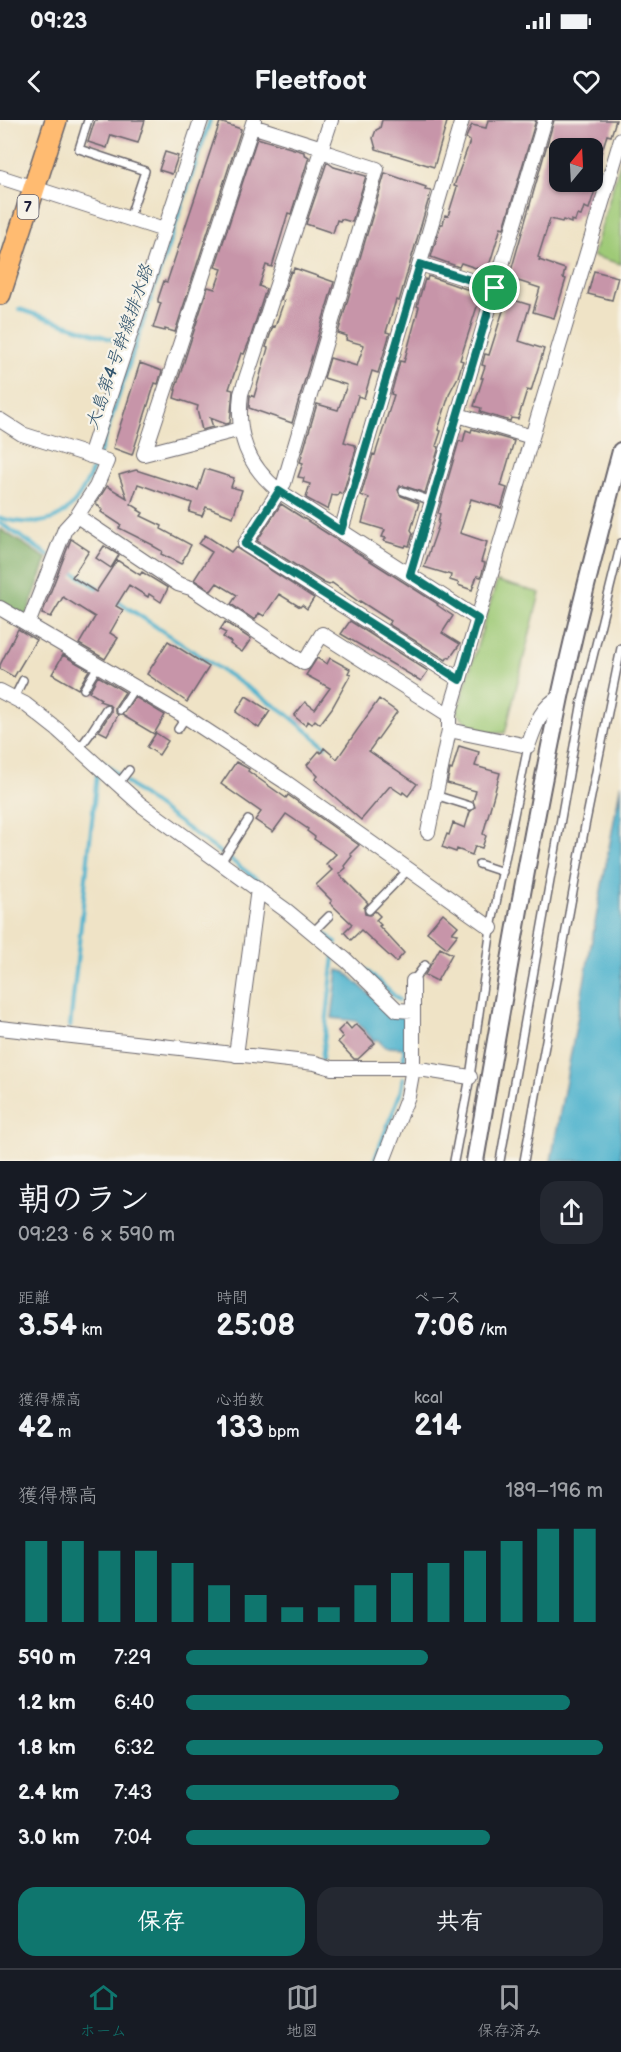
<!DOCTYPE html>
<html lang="ja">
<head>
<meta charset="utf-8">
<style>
	:root { --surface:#171b24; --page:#242831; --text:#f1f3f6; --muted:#9ea1a6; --line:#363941; --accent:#0f766e }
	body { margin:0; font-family:"Balsamiq Sans","Klee One",sans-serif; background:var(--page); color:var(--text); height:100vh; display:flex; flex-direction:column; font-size:22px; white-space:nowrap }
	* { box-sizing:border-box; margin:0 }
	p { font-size:20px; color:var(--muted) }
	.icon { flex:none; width:33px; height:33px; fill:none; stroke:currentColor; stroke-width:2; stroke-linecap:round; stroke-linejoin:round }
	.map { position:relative; height:1041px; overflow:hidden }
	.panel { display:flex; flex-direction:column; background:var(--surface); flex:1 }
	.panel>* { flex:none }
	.needle { width:39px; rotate:18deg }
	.tools { position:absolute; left:549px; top:18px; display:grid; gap:12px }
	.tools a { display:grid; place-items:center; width:54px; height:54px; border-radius:12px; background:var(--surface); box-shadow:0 2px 4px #0004; font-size:30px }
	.pin { position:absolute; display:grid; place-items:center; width:51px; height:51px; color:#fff; margin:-26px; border:3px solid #fff; border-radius:50%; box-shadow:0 2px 6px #0007 }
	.round { display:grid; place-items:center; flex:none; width:63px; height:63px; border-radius:18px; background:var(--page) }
	.headline { display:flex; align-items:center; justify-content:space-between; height:102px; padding:0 18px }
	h1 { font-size:33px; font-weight:600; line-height:45px }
	.stats { display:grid; grid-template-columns:repeat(3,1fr); gap:9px; height:102px; padding:6px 18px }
	.stats div { display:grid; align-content:center }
	.stats b { font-size:30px; font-weight:600 }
	.stats small { font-size:16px; font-weight:400 }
	.stats p { font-size:16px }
	.chart { height:168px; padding:12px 18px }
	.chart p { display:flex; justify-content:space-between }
	.chart svg { width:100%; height:108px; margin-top:6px; stroke:var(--accent); stroke-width:6 }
	.cta { display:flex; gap:12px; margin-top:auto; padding:12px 18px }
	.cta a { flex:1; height:69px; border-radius:18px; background:var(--accent); color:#fff; font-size:24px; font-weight:600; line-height:69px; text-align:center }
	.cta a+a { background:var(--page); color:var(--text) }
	ul { padding:0 18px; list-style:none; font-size:20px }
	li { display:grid; grid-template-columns:96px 72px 1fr; align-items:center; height:45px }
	li i { height:15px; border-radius:8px; background:var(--accent) }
	.status { display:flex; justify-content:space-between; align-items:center; height:42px; padding:0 30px; background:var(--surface); direction:ltr }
	.status svg { height:16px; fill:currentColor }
	header { display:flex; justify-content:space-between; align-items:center; height:78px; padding:0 18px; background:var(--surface); font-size:27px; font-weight:600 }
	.tab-bar { display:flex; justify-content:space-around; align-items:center; height:84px; border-top:2px solid var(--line); background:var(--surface); font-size:16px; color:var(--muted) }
	.tab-bar a { display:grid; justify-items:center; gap:3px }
	.tab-bar .current { color:var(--accent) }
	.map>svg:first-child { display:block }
	.green { fill:#9fca77; stroke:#607659; stroke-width:1.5 }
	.forest { fill:#7fae68; stroke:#506852; stroke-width:1.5 }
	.water { fill:#4eb2cd; stroke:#386a84; stroke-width:1.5 }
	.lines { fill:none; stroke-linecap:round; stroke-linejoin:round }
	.stream { stroke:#4eb2cd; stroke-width:4 }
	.building { fill:#c795a9 }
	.service-casing { stroke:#6a666c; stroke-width:10 }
	.minor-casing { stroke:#6a666c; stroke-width:16 }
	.tertiary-casing { stroke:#6a666c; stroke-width:20 }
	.primary-casing { stroke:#6a666c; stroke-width:24 }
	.service { stroke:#fff; stroke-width:7 }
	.minor { stroke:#fff; stroke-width:14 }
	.tertiary { stroke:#fff; stroke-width:16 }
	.primary { stroke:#ffbb71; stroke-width:21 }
	.route-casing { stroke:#fff; stroke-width:12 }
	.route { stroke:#0f766e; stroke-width:8 }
	.labels { text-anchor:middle; stroke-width:4.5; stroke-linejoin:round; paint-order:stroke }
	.shield { fill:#f7f3e8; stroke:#62616f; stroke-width:1.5 }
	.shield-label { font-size:15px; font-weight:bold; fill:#22223b }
	.water-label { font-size:18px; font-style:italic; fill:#31546e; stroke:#f7f3e8 }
</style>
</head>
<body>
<div class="status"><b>09:23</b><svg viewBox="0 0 49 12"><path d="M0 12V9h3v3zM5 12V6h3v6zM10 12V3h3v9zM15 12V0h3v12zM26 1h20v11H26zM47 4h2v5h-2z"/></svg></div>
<header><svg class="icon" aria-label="back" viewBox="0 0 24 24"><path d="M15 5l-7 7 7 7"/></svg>Fleetfoot<svg class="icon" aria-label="heart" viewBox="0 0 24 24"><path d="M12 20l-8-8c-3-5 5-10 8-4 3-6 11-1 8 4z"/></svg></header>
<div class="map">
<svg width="621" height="1041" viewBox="0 0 621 1041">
	<rect width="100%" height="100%" fill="#f7f3e8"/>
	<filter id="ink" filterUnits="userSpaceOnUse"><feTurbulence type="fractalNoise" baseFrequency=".0167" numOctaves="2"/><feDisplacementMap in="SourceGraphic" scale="12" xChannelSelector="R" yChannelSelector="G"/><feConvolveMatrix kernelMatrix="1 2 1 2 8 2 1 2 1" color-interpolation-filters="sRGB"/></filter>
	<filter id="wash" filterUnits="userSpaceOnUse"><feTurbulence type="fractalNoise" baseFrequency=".008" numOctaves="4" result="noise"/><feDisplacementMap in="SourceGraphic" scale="24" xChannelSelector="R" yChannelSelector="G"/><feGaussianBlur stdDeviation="1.35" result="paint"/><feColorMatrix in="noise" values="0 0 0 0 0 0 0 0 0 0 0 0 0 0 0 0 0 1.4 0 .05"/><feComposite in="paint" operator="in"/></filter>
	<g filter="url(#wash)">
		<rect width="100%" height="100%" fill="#efe3c6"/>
		<path class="green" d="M621 39V144L593 136Z
			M497 461 540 473 505 613C481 614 474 610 457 593Z"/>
		<path class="forest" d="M0 409 47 439 27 495H20L0 484Z"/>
		<path class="water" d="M621 663V1041H551Z
			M338 850 345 852 392 895H407V928L385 927 377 919 374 921 356 901 332 898Z"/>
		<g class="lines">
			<path class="stream" d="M19 189 120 222
				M99 335 210 0
				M0 398C57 413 75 392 96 342
				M0 403 48 435
				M71 451 103 471
				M116 480 286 593 325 626
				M104 643 120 656
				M126 662 143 676 221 733
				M228 738 292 785 315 805
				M321 810 336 823
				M366 850 399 880
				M70 907 97 654
				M322 939 334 836
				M404 942V924
				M374 1041 400 974 403 958"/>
		</g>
		<g id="blocks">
			<path class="building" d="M95 0H145L138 23 111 15 107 28 88 22Z
				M382 0H440L447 2 434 47 376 29 373 18 376 10 380 8Z
				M488 0H536L504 108 501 107 488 149 480 147 479 149 461 143 459 147 431 137 441 104H443L445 95 448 96 457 67 454 66 470 21 466 18 470 8 472 5 486 8Z
				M554 0H616L611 16 607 15 595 52H592V28H560V62H578L596 67 589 89 584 87 581 96 577 95 575 101 571 100V103L563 100 562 102 550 99 538 137 540 138 539 140 565 149 563 158 566 159 554 198 533 192 540 168 509 158Z
				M220 2 241 9 240 13 175 212 165 209V211L153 208 161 183 158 182V179L164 161 167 162Z
				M257 18 304 32V34L309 37 291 94 288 93 272 147 266 145 259 166 266 169 249 222 244 234 241 233 229 269 233 270 230 303 226 304 210 298 213 307 202 310 197 290 198 286 174 278 176 270H175L208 167 215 169 222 149 215 147Z
				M165 32 178 36 172 54 159 50Z
				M327 42 334 47 366 56 352 102 341 99 340 101 337 100 333 113 306 104Z
				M385 53 426 67 425 70 431 71 399 181 396 180 386 212 390 213 378 253 372 251 364 278 358 276 344 322 355 325 356 329 344 370 342 374 339 372 337 376 332 375 328 390 306 378 310 364 303 362 304 358 298 357 303 343 300 342 317 284 338 290 347 265 324 258 330 238 357 246 364 225 346 220 347 216 338 213Z
				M294 148 334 162 292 303 249 288 250 275 254 277 268 228 266 227 273 206 275 207 284 181 281 180 291 151 293 152Z
				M594 151 618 157 612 180 588 174Z
				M428 156 481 174 460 240 463 241 458 257 450 272 438 310 441 311 436 326 439 327 425 373 404 366H400L398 370 401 376 419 383 411 410 413 413 409 426 406 425 405 427 384 421 386 418 382 417 385 410 362 403 369 378 361 375 373 334 375 335 394 275 391 274 400 241 404 242 419 187 417 186 425 159 427 160Z
				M507 178 530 185 519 221 544 229 531 271 527 270 518 299 511 298 510 301 480 292 481 288 474 286 483 258H481L485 246 482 245 485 234 489 235Z
				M140 243 162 251 158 264 155 263 132 335 113 328Z
				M472 309 514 321 501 366 507 368 501 388 471 379 460 413 487 422 481 442 485 443 481 457 477 456 472 470 458 465 459 463 450 460 451 455 424 447 439 404 438 403 440 394 438 393 459 321 463 322 466 310 471 312Z
				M205 349 234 358 231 367 242 370 233 397 206 387 202 396 189 392 192 383 138 364 131 384 139 389 138 390 143 393 141 396 162 406 161 409 191 425 181 444 161 434 162 431 153 426V425L119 408 121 405 101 392 102 390 96 383 107 366 127 378 119 355 136 350 198 370Z
				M281 384 438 484 437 485 453 496 442 513 460 524 450 538 448 537 446 540 388 504 391 501 360 481 359 482 332 463 329 465 324 463 257 421Z
				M205 415 231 432 235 427 314 478 307 489 302 485 300 487 279 474 264 496 259 493 255 500 231 484 237 475 217 463 211 471 194 460 212 432 199 424Z
				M71 419 89 431 72 457 96 472 117 440 140 455 142 452 168 468 161 482 149 474 148 477 129 465 116 486 123 490 110 513 118 518 105 539 79 524 95 497 63 477 51 497 42 494Z
				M104 426 119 435 111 448 96 438Z
				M350 501 428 551 421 561 341 514Z
				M225 502 251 519 242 532 230 524 231 522 223 517 226 513 220 510Z
				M18 509 36 520 14 557 0 549V545Z
				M168 521 209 547 187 582 147 554Z
				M63 535 89 550 78 569 52 554Z
				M317 538 327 544 330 538 350 549 348 553 351 554 332 588 320 604 315 600 312 604 308 601 305 605 294 596 305 582 315 589 330 568 306 555Z
				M98 556 125 572 115 587V592L118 595 107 615 99 611 111 592V587L108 584 99 581 101 579 89 572Z
				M246 576 270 591 259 608 236 592Z
				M135 577 165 595 154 614 122 595Z
				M379 579 397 592 369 631 417 664 408 676 403 672 402 674 390 666 361 700 319 663 315 659 318 656 307 645 319 631 321 633 324 628 337 639Z
				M156 613 168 621 159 635 147 627Z
				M459 626 479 632 475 646 500 653 483 714 486 716 482 728 475 726 472 735 457 729 456 732 442 727 447 714 449 715 453 703 465 708 470 692 475 687 473 681 476 671 447 663 450 649 452 650Z
				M236 642 249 649 248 651 286 678 288 675 359 725 350 734 352 736 344 746 346 748 339 754 368 783 364 788 365 794 370 795 375 791 380 796 376 800 381 805 379 806 404 833 396 842 361 810 351 820 344 812 352 804 330 783 332 781 316 765 332 750 326 744 336 734 314 719 315 717 307 711 308 709 286 694 273 712 255 700 261 692 221 664Z
				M443 793 458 806 452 813 458 814 447 828 427 812Z
				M440 828 452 834 437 861 425 855Z
				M346 903 351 909 356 904 375 923 358 939H354L338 922 343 917 338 911Z"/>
		</g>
	</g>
	<g filter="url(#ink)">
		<use href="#blocks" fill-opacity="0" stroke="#6a666c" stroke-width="1.5"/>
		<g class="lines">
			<g class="service-casing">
				<path id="service" d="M88 0 79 29 145 51 129 99
					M403 371 432 381
					M84 569 98 546
					M14 578 23 560
					M120 590 135 567
					M178 609 186 597
					M79 629 90 614 106 589
					M118 664 129 650
					M435 675 470 686
					M221 742 248 700
					M479 744 503 752
					M369 790 409 749
					M313 812 329 796
					M413 861 425 845
					M454 1041 470 957 491 808 528 626
					M500 1041 582 581 621 423
					M524 1041 585 706 621 528"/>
			</g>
			<g class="minor-casing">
				<path id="minor" d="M331 0 241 274C236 315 247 345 279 371L478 499
					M252 6 322 28
					M321 31 377 49 284 363 245 424 460 560
					M0 57 164 110
					M420 144 495 168
					M458 295 532 317
					M0 300 22 314 107 341 96 367 86 382 77 396 65 409 28 504
					M241 309 144 334 254 0
					M90 336 201 0
					M77 396 178 464 191 468 304 543 322 514 449 595
					M341 411 462 0
					M410 455 545 0
					M0 488 186 597 284 661 491 808
					M0 571 25 584 58 610 140 684 287 791 347 841 397 890 413 891
					M560 577C541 586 535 607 528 626L449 610V595L621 19
					M428 712 449 610
					M0 908 315 943 332 948H413L470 957
					M236 935 258 769
					M383 1041 408 976 413 948V861"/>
			</g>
			<g class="tertiary-casing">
				<path id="tertiary" d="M475 1041C502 886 528 731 560 577 578 494 599 413 621 331"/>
			</g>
			<g class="primary-casing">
				<path id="primary" d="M0 174 56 0"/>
			</g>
			<use href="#service" class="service"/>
			<use href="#minor" class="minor"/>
			<use href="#tertiary" class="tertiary"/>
			<use href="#primary" class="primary"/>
		</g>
	</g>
	<g class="lines" filter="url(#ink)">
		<g class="route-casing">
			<path id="route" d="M420 144 495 168 410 455 478 499 460 560 245 424 279 371 341 411Z"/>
		</g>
		<use href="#route" class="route"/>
	</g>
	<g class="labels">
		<rect class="shield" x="17.5" y="75" width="21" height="24" rx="4.5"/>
		<g class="shield-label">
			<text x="28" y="92">7</text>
		</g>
		<g class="water-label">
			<text transform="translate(119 227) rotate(-71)" y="6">大島第4号幹線排水路</text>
		</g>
	</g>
</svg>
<div class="tools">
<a><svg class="needle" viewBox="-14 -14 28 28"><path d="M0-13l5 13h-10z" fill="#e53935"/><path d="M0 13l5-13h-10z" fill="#9ea1a6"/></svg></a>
</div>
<div class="pin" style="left:495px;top:168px;background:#1e9e55"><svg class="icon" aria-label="arrive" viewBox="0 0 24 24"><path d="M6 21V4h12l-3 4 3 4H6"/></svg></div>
</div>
<section class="panel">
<div class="headline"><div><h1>朝のラン</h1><p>09:23 · 6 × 590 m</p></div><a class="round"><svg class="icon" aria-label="share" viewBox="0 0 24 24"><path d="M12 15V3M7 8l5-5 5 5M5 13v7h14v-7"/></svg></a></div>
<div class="stats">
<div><p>距離</p><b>3.54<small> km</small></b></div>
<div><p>時間</p><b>25:08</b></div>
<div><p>ペース</p><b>7:06<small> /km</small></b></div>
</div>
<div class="stats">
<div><p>獲得標高</p><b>42<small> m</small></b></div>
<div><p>心拍数</p><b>133<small> bpm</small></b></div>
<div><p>kcal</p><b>214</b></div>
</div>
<div class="chart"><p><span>獲得標高</span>189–196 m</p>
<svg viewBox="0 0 160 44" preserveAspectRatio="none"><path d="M5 44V11M15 44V11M25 44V15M35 44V15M45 44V20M55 44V29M65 44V33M75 44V38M85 44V38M95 44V29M105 44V24M115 44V20M125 44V15M135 44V11M145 44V6M155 44V6"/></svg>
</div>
<ul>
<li><b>590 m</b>7:29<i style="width:58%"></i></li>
<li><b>1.2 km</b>6:40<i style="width:92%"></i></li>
<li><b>1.8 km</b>6:32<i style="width:100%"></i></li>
<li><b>2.4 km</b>7:43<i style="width:51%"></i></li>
<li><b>3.0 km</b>7:04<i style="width:73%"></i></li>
</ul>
<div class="cta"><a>保存</a><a>共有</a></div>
</section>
<nav class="tab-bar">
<a class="current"><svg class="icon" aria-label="home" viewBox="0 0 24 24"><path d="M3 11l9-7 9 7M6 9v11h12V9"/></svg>ホーム</a>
<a><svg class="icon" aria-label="map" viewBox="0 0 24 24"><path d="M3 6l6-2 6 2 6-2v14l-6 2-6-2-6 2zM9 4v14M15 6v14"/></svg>地図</a>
<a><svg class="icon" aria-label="saved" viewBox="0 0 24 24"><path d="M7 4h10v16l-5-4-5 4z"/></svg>保存済み</a>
</nav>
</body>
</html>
